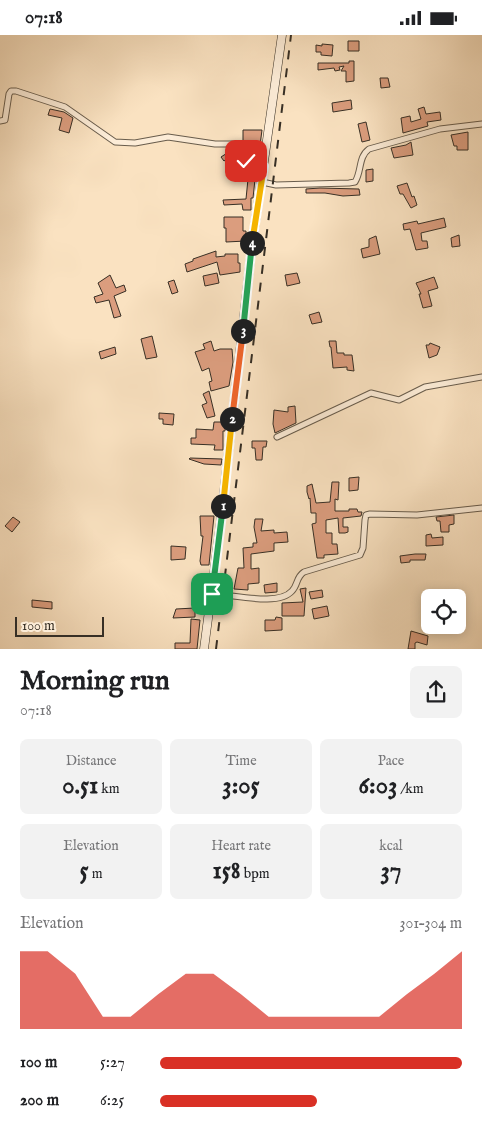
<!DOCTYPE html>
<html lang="en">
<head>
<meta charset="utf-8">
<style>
	:root { --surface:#fff; --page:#f2f2f2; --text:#202124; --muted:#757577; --accent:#d93025 }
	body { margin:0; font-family:"IM FELL English",serif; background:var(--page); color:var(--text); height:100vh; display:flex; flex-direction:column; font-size:19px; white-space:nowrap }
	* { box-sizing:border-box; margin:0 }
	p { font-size:16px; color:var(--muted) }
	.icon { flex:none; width:28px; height:28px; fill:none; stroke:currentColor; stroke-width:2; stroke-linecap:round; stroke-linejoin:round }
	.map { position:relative; height:614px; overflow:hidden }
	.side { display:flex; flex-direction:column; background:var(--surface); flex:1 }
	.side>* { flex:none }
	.buttons { position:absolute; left:421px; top:554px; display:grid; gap:10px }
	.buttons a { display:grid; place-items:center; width:45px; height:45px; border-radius:8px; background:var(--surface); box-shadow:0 2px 12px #0003; font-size:25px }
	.scale { position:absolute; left:15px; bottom:12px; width:89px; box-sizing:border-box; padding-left:5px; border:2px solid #372f25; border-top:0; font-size:14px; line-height:18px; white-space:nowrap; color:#372f25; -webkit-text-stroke:4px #fcecd7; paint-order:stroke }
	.pin { position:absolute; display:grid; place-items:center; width:42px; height:42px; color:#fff; margin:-21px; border-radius:10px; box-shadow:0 2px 8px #0006 }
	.km { position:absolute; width:25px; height:25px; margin:-12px; border-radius:50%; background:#222; color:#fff; font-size:14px; line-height:25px; text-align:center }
	.round { display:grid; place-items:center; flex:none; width:52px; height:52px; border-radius:8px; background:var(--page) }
	.head { display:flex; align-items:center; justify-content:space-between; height:85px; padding:0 20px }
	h1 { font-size:28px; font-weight:800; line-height:38px }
	.stats { display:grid; grid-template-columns:repeat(3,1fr); gap:8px; height:85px; padding:5px 20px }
	.stats div { display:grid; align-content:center; border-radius:8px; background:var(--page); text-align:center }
	.stats b { font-size:25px; font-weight:800 }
	.stats small { font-size:14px; font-weight:400 }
	.stats p { font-size:14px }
	.chart { height:140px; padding:10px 20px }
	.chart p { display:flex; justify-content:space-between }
	.chart svg { width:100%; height:90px; margin-top:5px; fill:var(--accent); opacity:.7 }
	ul { padding:0 20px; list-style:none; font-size:16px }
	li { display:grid; grid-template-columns:80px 60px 1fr; align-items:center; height:38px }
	li i { height:12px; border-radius:6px; background:var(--accent) }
	.status { display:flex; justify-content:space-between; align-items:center; height:35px; padding:0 25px; background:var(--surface); direction:ltr }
	.status svg { height:14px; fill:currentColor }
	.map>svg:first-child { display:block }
	.building { fill:#db9d7e; stroke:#372f25 }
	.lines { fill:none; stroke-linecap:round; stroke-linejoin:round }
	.street-casing { stroke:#685c4c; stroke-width:7 }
	.secondary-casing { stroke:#372f25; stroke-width:9 }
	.street { stroke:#fcecd7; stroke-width:5 }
	.secondary { stroke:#fcecd7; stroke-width:8 }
	.rail { stroke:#372f25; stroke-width:2; stroke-dasharray:9 9; stroke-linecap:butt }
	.split-1-casing { stroke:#fff; stroke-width:10 }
	.split-2-casing { stroke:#fff; stroke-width:10 }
	.split-3-casing { stroke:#fff; stroke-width:10 }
	.split-4-casing { stroke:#fff; stroke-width:10 }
	.split-5-casing { stroke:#fff; stroke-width:10 }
	.split-1 { stroke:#22a559; stroke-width:6 }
	.split-2 { stroke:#f5b400; stroke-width:6 }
	.split-3 { stroke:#f0652b; stroke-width:6 }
	.split-4 { stroke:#22a559; stroke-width:6 }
	.split-5 { stroke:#f5b400; stroke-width:6 }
</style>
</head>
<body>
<div class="status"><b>07:18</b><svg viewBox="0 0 49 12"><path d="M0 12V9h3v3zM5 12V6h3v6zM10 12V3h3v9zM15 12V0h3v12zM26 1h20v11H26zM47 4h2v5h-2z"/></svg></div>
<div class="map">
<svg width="482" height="614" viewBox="0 0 482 614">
	<rect width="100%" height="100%" fill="#fae2c1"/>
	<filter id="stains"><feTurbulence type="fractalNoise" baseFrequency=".004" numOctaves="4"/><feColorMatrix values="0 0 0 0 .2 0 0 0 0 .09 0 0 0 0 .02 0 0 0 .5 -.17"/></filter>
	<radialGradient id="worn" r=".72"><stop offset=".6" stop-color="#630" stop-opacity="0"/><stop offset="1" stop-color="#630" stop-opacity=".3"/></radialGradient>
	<path class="building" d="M348 6H359V16H348Z
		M322 9 333 10 332 21 321 20V17H316V10L322 11Z
		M349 26H354V46L346 47V36H341L344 31 339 32 340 35 335 36 334 33 318 35V28H349Z
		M380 43H388L390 52 381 53Z
		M351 65 352 74 333 77 332 68Z
		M424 72 426 79 440 77 441 85 427 87 428 91 403 98 401 83 410 81 411 87 421 84 418 74Z
		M50 74 64 77 73 83 69 98 59 95 62 83 48 80Z
		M366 87 370 105 362 107 358 89Z
		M243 95H262L258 126H255L256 111H244L243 109Z
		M468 97V115H457V111H454L451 100Z
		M411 107 413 120 394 123 391 113 406 110Z
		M235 113 237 117 224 126 221 122Z
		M249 134 256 135 253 163H251V175H243L242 169 224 170 223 165 246 164Z
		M373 134V146L366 147V135Z
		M407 148 412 162 414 161 417 170 411 173 403 159H400L397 151Z
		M320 153 359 154 360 160 343 161 325 158H306V154Z
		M224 182H243V196H246V206L226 207V193H224Z
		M444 183 446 192 421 198 422 206H427L428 213 416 215 410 194 404 195 403 189 417 186 418 189Z
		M459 200 460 211 452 212 451 203Z
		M376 201 380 219 363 223 361 214 369 212V204Z
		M216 216V222L225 221V219H238V228H240V237L220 240 217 227 187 237 185 229 193 226V224Z
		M217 238 219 248 205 251 203 241Z
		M297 238 300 248 287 251 285 240Z
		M110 240 116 253 124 250 126 256 114 261 121 281 114 283 109 265 96 268 94 262 103 259 98 248Z
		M434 242 438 253 428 256 432 271 423 273 419 259H421L416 248Z
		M174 245 178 257 172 259 168 247Z
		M319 277 322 287 312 289 309 280Z
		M152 301 157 322 146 324 141 304Z
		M211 306 214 316 220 314H232L233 327 229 351 211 356 209 347 212 346 209 333 202 336 195 317 205 314 203 309Z
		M329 306H336L337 318H344V320H352L354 336 347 335V332L333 333 331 312H330Z
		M430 308 440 312 437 320 429 323 426 310H429Z
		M115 312 116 319 101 324 99 317Z
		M209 356 215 381 207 383 202 370 207 368 203 359Z
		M295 371 296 388 275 398 273 389 274 375 288 377V372Z
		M159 378 174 379 173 390 163 389V384H159Z
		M214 387H226L225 396H223V415H214L215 410 191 409V403H196V394L213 395Z
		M252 406H267L266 412H263L262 425H256L255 413H252Z
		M190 423 222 424 221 430 204 429 189 424Z
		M359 442 358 455 349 456V443Z
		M332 447H339L338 465 335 464V476H349V474H357L358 477H362L361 481 343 483V492H348V497L345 498H339L338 483 326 485V498H332V509H337L338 519 324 520V523H317L312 489 316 488V478H311L310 463 309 464 307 457V451L312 449 316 468 330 467Z
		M454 480V489L449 490V497H441L440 486H437L436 482Z
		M200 481H214L209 530H201L200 526 203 501H201Z
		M13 482 20 487 12 497 5 491Z
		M255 484H263L261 496 274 495V498L287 497 288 507 274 508V516L251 519V534L259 533V548L248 549V555L234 554 238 533H244L243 513 253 512V508H257L254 492Z
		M431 499 432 503 443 502V510L426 511V500Z
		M171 511 186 512 185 524 171 525Z
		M415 519H426L425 525H410V527L401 528 400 521Z
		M277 548V557L265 558 264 550Z
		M306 553 304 581H282V568L303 567 300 554Z
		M322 555 323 562 311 564 309 557Z
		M32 565 52 567V574L32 572Z
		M327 571 329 581 314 584 312 574Z
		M195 573V582L173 583 176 574Z
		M276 582 282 583V595L265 596V585H275Z
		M191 584 200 585 197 614H175V608H190Z
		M411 596 428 601 427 610 417 607 415 608V614H408Z"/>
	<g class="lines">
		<g class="street-casing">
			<path id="street" d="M0 86 5 85 9 59 11 56H16L65 72 115 107 135 108 168 102 215 109H236L240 112 246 126 250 130 264 131
				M262 147 276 150 349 148 355 147C362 136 358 122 369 114L440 94 482 89
				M277 402 371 358 399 365 425 352 482 342
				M212 559C232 559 278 572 292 556 298 550 296 542 304 537L360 520 363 513 365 485 366 480 370 479 417 480 482 473"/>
		</g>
		<g class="secondary-casing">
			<path id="secondary" d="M204 614 220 492 252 210 282 0"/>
		</g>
		<use href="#street" class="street"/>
		<use href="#secondary" class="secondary"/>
		<path class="rail" d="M216 614 291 0"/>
	</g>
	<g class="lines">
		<g class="split-1-casing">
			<path id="split-1" d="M212 559 223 471"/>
		</g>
		<g class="split-2-casing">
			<path id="split-2" d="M223 471 232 384"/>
		</g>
		<g class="split-3-casing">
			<path id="split-3" d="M232 384 243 296"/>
		</g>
		<g class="split-4-casing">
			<path id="split-4" d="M243 296 252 208"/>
		</g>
		<g class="split-5-casing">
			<path id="split-5" d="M246 126 250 130 264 131 252 208"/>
		</g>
		<use href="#split-1" class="split-1"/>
		<use href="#split-2" class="split-2"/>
		<use href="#split-3" class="split-3"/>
		<use href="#split-4" class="split-4"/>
		<use href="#split-5" class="split-5"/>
	</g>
	<rect width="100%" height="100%" filter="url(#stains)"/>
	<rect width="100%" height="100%" fill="url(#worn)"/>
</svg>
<div class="buttons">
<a><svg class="icon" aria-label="locate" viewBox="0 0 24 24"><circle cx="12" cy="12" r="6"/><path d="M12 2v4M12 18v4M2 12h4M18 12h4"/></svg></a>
</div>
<div class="scale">100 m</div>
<div class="pin" style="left:212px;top:559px;background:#1e9e55"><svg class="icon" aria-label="arrive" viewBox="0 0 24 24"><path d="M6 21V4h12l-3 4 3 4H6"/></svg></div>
<div class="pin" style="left:246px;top:126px;background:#d93025"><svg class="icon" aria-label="check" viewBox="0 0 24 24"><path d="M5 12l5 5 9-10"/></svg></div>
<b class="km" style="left:223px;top:471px">1</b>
<b class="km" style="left:232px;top:384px">2</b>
<b class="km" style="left:243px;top:296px">3</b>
<b class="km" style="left:252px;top:208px">4</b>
</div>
<section class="side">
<div class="head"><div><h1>Morning run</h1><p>07:18</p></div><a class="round"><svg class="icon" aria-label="share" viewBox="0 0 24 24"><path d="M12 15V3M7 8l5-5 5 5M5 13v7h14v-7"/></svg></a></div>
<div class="stats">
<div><p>Distance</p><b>0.51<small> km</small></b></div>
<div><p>Time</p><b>3:05</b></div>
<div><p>Pace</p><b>6:03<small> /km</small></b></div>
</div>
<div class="stats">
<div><p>Elevation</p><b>5<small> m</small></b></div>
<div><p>Heart rate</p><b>158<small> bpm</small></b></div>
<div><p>kcal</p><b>37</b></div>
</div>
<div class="chart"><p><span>Elevation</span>301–304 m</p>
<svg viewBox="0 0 160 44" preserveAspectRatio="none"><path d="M0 44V6L10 6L20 17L30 38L40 38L50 27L60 17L70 17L80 27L90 38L100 38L110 38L120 38L130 38L140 27L150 17L160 6V44z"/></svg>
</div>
<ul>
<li><b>100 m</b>5:27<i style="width:100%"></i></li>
<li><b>200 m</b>6:25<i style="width:52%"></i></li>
</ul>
</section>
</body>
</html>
